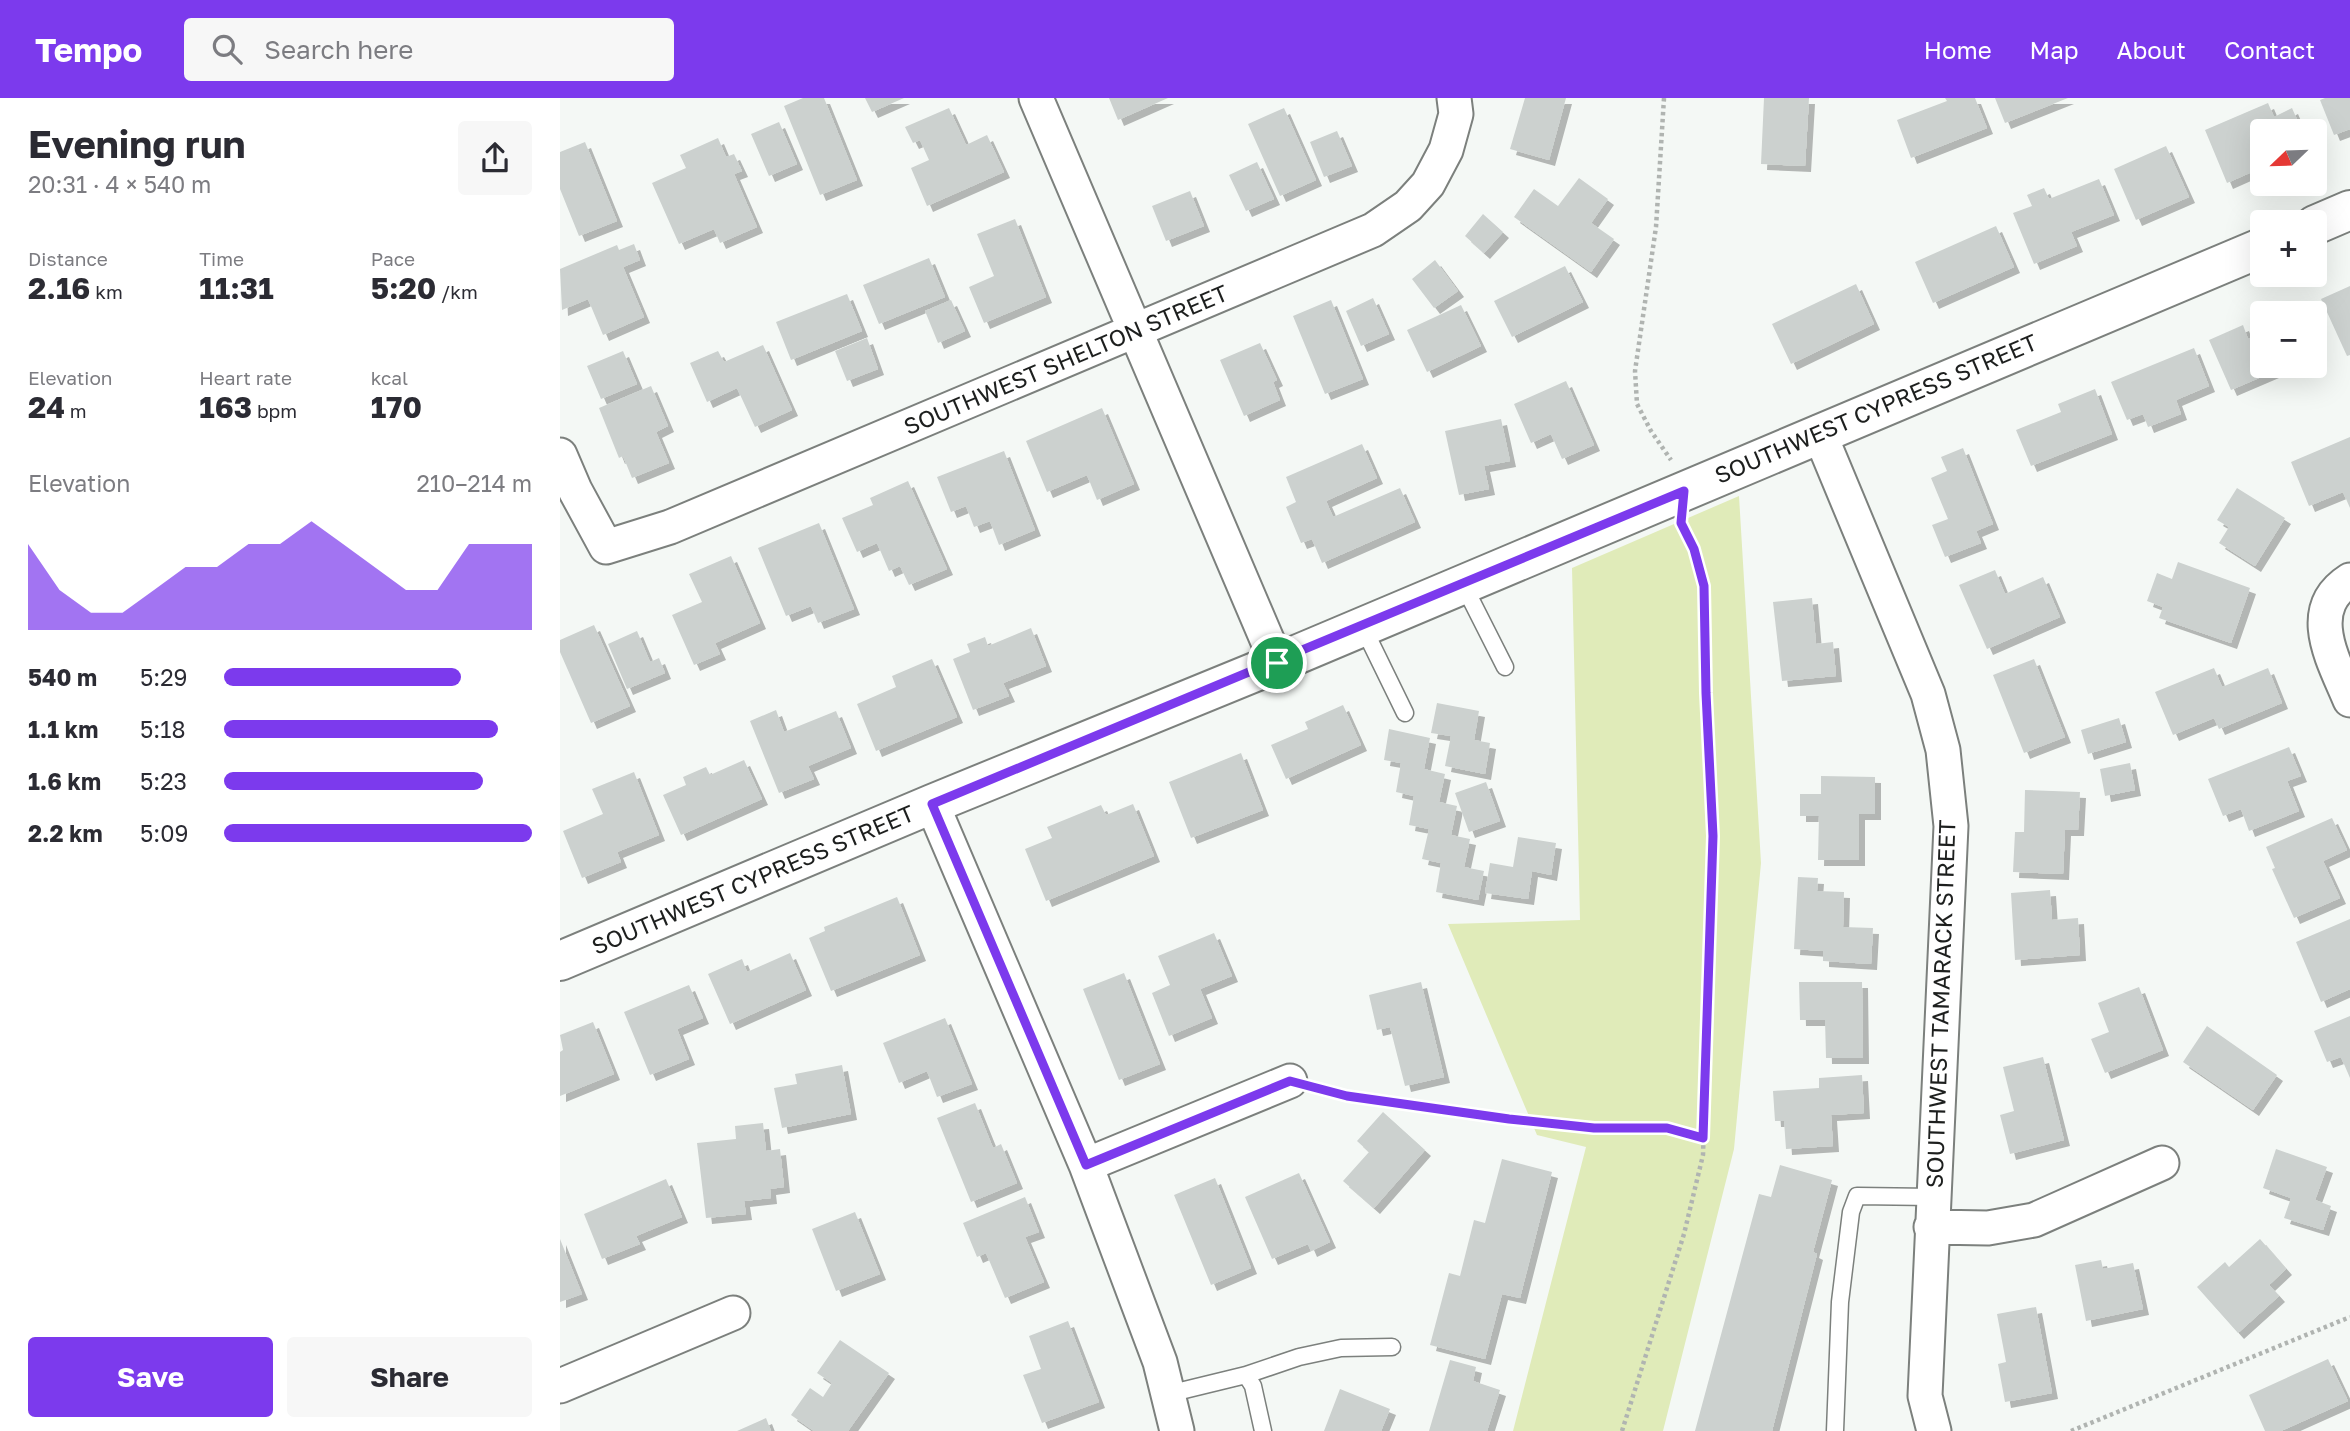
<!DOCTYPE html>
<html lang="en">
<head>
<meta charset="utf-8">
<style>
	:root { --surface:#fff; --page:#f7f7f7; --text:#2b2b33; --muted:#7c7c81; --accent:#7c3aed }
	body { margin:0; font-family:"Golos Text",sans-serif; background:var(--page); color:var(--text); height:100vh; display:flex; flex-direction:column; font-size:26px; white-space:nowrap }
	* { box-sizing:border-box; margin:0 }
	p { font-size:23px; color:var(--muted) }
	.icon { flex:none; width:38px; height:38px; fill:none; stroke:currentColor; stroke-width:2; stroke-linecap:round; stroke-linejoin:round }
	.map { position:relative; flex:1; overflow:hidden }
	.side { display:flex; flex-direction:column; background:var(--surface); width:560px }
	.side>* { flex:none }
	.needle { width:46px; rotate:247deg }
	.tools { position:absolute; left:1690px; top:21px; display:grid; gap:14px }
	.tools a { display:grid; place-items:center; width:77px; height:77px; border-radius:7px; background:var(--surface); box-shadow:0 7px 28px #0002; font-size:35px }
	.pin { position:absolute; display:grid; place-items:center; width:60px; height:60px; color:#fff; margin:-30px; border:4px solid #fff; border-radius:50%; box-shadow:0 2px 7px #0007 }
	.round { display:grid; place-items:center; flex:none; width:74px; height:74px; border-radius:7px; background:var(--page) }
	.head { display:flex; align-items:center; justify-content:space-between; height:119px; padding:0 28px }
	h1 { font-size:38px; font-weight:700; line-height:52px }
	.metrics { display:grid; grid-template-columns:repeat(3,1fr); gap:10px; height:119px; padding:7px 28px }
	.metrics div { display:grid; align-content:center }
	.metrics b { font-size:30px; font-weight:700 }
	.metrics small { font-size:19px; font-weight:400 }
	.metrics p { font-size:19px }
	.chart { height:196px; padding:14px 28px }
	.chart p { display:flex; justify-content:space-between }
	.chart svg { width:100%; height:126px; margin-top:7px; fill:var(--accent); opacity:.7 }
	.button { display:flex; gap:14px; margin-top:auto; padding:14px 28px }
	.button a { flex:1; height:80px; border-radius:7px; background:var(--accent); color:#fff; font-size:28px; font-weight:700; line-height:80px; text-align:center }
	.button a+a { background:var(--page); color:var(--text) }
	ul { padding:0 28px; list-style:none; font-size:23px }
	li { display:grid; grid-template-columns:112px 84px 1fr; align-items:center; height:52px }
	li i { height:18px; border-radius:9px; background:var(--accent) }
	header { display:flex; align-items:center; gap:42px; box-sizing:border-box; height:98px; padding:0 35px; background:var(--accent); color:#fff }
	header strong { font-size:33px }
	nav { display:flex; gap:38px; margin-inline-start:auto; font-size:24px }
	.search { width:490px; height:63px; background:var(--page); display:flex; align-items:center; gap:18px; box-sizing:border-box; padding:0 24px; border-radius:7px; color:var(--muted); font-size:26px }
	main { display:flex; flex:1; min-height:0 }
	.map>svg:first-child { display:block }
	.green { fill:#e0ebb9 }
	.building { fill:#ccd1cf; filter:url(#shadow) }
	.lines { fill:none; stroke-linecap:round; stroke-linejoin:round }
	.service-casing { stroke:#7c807d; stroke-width:19 }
	.minor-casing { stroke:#7c807d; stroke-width:37 }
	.secondary-casing { stroke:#7c807d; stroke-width:42 }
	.path { stroke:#b0b4b1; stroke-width:4.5; stroke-dasharray:3.5 3.5; stroke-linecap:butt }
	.service { stroke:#fff; stroke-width:16 }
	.minor { stroke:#fff; stroke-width:33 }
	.secondary { stroke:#fff; stroke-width:38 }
	.route-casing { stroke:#fff; stroke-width:14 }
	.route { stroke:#7c3aed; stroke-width:9 }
	.labels { text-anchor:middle; stroke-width:6; stroke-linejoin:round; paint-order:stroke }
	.street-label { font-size:23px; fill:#1d1f1e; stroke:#fff }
</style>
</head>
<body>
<header>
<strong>Tempo</strong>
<div class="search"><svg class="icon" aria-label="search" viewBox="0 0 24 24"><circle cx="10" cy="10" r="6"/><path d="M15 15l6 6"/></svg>Search here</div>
<nav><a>Home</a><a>Map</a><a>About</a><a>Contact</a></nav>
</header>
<main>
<section class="side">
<div class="head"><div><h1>Evening run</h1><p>20:31 · 4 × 540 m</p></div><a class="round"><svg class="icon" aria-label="share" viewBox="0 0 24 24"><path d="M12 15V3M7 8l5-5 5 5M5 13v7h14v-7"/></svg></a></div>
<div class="metrics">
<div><p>Distance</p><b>2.16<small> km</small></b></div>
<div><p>Time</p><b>11:31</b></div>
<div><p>Pace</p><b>5:20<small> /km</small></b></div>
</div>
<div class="metrics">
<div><p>Elevation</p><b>24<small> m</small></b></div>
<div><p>Heart rate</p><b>163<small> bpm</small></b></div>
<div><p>kcal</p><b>170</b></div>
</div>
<div class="chart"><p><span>Elevation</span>210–214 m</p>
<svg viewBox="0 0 160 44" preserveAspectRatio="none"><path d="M0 44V14L10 30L20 38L30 38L40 30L50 22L60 22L70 14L80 14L90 6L100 14L110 22L120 30L130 30L140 14L150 14L160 14V44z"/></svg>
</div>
<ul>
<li><b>540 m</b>5:29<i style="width:77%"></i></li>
<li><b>1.1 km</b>5:18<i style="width:89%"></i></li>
<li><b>1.6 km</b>5:23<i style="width:84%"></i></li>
<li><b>2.2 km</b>5:09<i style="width:100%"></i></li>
</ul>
<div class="button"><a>Save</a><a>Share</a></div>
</section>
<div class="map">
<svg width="1790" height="1333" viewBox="0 0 1790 1333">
	<defs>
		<filter id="shadow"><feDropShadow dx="6" dy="6" stdDeviation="0" flood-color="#0004"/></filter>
	</defs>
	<rect width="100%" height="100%" fill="#f4f8f5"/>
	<path class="green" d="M1179 398 1201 765 1174 1051 1103 1333H953L1026 1049 977 1037 888 826 1020 822 1012 470Z"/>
	<path class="building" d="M243 0H264L297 82 260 97 224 8Z
		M305 0H344L312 14Z
		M549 0H608L558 22Z
		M965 0H1006L989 62 950 51Z
		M1204 0H1249L1245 68 1201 66Z
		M1385 0H1415L1427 30 1351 60 1337 22 1387 3Z
		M1435 0H1508L1445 25Z
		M1765 0H1790V31L1774 37 1760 2Z
		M1708 5 1714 19 1732 10 1742 33H1703V69L1667 85 1645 32Z
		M389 10 406 47 427 37 444 74 367 108 351 70 369 62 360 42 353 45 345 29Z
		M724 10 756 82 720 98 688 26Z
		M219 24 237 66 209 78 191 36Z
		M777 33 792 68 764 79 750 44Z
		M158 40 166 59 174 56 182 73 174 76 197 129 160 145 154 131 119 146 92 85 126 70 120 57Z
		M25 44 57 123 19 138 0 91V54Z
		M1606 48 1629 99 1576 122 1554 71Z
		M697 64 714 101 686 113 669 77Z
		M1019 80 1048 101 1031 125 1054 141 1031 174 954 119 974 91 998 108Z
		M1539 81 1554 117 1511 134 1517 148 1474 166 1453 115 1472 108 1467 97 1484 90 1489 101Z
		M630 93 644 128 606 143 592 108Z
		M923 116 943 134 924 155 905 138Z
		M455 121 486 199 424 225 409 189 434 178 417 136Z
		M1436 128 1454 169 1373 205 1355 164Z
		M74 146 80 162 63 169 84 219 43 237 28 201 2 212 0 171 57 147 59 152Z
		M369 160 385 199 319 226 303 187Z
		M875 162 898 193 874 210 852 181Z
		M1005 168 1023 204 952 239 934 203Z
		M1296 186 1314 226 1231 266 1212 226Z
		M1790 188V257L1787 258 1761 201Z
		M287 196 302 233 231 262 216 224Z
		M813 200 829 236 801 248 786 213Z
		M391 202 405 233 378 245 365 213Z
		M771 202 803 281 765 296 733 218Z
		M901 207 921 248 867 274 847 232Z
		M1683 227 1688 241 1703 235V268H1727L1671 292 1649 242Z
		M307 240 318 271 287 283 275 253Z
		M700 245 717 282 713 284 720 302 684 318 660 262Z
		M203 247 232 312 195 329 177 290 147 304 130 265 158 253 164 264Z
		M1634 250 1649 288 1616 302 1621 316 1588 329 1583 316 1567 322 1551 284Z
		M63 253 77 286 41 301 27 268Z
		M1006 283 1034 347 1002 361 991 336 971 345 954 306Z
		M91 288 108 328 96 334 109 365 72 380 63 358 59 360 39 310Z
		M1535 291 1552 336 1471 368 1456 332 1501 314 1498 306Z
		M542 310 574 386 537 402 527 377 487 394 466 343Z
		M941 321 950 363 924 368 929 391 899 397 885 333Z
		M1790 339V410L1783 394 1749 408 1731 364Z
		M802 346 817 380 766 403 773 419 840 390 855 424 762 465 752 441 741 445 726 409 736 404 726 379Z
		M1403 350 1433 426 1416 433 1421 445 1385 459 1372 427 1388 421 1371 380 1387 373 1381 359Z
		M444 353 475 432 439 447 430 423 414 429 406 408 391 414 377 379Z
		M348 383 387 471 349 487 340 468 329 473 317 445 297 454 282 420 313 407 310 400Z
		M1677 390 1725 420 1695 468 1659 445 1669 429 1657 422Z
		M259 425 294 511 258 525 251 508 226 518 198 450Z
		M171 458 200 525 155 545 160 556 134 567 112 517 142 504 129 476Z
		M1618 464 1690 490 1671 545 1599 520 1603 509 1587 503 1597 475 1612 481Z
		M1435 472 1445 496 1483 479 1500 519 1427 551 1399 487Z
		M1252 500 1256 546 1273 544 1276 578 1222 583 1213 504Z
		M34 527 70 608 31 625 0 554V542Z
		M471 530 486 568 443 585 449 598 413 612 393 561 410 554 407 546 425 539 428 548Z
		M77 533 90 564 99 560 105 575 67 591 48 546Z
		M372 561 397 619 316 653 297 606 336 589 332 578Z
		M1474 561 1505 639 1464 655 1433 577Z
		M1654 570 1662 589 1708 570 1722 605 1659 631 1654 620 1613 637 1595 594Z
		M877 605 919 613 914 642 930 645 925 676 885 668 891 638 871 635Z
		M783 607 801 647 726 681 711 647 748 631 745 624Z
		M216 612 224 634 276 613 291 650 248 668 254 681 219 695 190 623Z
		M1559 620 1566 644 1528 656 1521 632Z
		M829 631 870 640 864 671 885 676 879 704 897 708 891 737 910 741 904 769 924 773 918 802 876 794 881 765 862 761 869 731 849 727 854 698 836 694 841 665 824 662Z
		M1729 649 1741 678 1727 683 1739 713 1689 733 1681 711 1663 718 1648 681Z
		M681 655 703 712 631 740 609 684Z
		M184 662 202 701 121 737 103 697 126 687 123 679 146 669 150 677Z
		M1570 665 1575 692 1545 698 1540 671Z
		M74 674 99 737 57 754 61 764 22 780 3 733 43 716 32 691Z
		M1261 678 1315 679V716H1299V762H1258L1259 718H1240V696H1261Z
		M926 684 940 723 909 734 895 695Z
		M1465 692 1520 694 1518 732H1505L1503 776 1453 774 1455 734H1464Z
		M573 706 594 758 486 803 465 751 492 740 487 729 541 707 546 717Z
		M1772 720 1787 752 1763 763 1780 800 1734 820 1712 771 1715 770 1706 749Z
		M958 739 996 745 991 777 972 773 968 801 925 795 930 765 953 769Z
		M1238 779 1258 780 1257 793 1284 794 1283 829 1313 830 1311 866 1263 863V853L1234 851Z
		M1490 792 1492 822 1518 820 1520 857 1455 862 1451 795Z
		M337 799 360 857 271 893 249 840 265 833 264 829Z
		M1790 821V891L1761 904 1736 844Z
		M654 835 672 878 640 891 652 920 609 938 592 895 610 887 598 858Z
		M230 855 246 892 170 926 148 876 182 861 187 874Z
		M564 875 600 966 559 982 523 891Z
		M861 884 884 979 845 988 830 929 817 932 809 897Z
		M1239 884H1302L1303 960H1266L1265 922H1240Z
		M129 887 143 920 117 931 129 961 90 977 64 914Z
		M1579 889 1603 952 1545 975 1531 941 1549 934 1538 905Z
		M1790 918V980L1781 959 1767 964 1754 933Z
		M385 920 412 986 377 999 367 973 339 985 323 945Z
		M33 924 54 976 0 998V954L3 952 0 937Z
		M1647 928 1717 977 1693 1012 1623 964Z
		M1483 959 1504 1042 1450 1056 1440 1017 1454 1013 1443 969Z
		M282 967 291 1016 222 1030 214 990 237 986 235 976Z
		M1302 977 1304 1015 1271 1017 1273 1048 1226 1051 1224 1023H1215L1213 993 1259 990V980Z
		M415 1005 433 1050 441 1046 457 1085 411 1104 377 1020Z
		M823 1014 865 1052 814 1110 783 1083 809 1054 797 1043Z
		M203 1025 206 1053 220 1051 224 1089 210 1091 211 1100 184 1103 186 1116 146 1120 137 1045 176 1041 175 1028Z
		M1716 1051 1767 1069 1755 1102 1771 1108 1763 1132 1724 1120 1731 1100 1703 1090Z
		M942 1061 992 1074 960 1200 942 1196 925 1261 870 1247 889 1175 900 1178 914 1122 925 1125Z
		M1220 1067 1272 1082 1253 1154 1257 1156 1212 1333H1135L1199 1096 1211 1099Z
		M739 1075 770 1144 751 1153 748 1146 712 1161 685 1099Z
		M655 1080 691 1170 651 1187 614 1097Z
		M106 1081 122 1119 76 1138 80 1146 42 1161 24 1116Z
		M465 1099 479 1134 465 1139 484 1184 445 1200 426 1155 417 1159 403 1125Z
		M295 1114 320 1176 276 1193 252 1131Z
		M0 1141 22 1196 0 1204Z
		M1700 1141 1726 1171 1709 1187 1719 1198 1678 1235 1637 1189 1665 1164 1669 1169Z
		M1541 1162 1543 1171 1573 1165 1583 1211 1526 1223 1515 1167Z
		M1476 1209 1492 1295 1445 1304 1438 1266 1446 1264 1437 1216Z
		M508 1223 539 1304 482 1325 463 1277 481 1271 469 1238Z
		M280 1242 329 1275 288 1333H254L231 1317 250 1290 263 1299 272 1285 257 1275Z
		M1768 1261 1788 1303 1721 1333H1705L1689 1297Z
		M890 1262 916 1269 913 1283 940 1292 927 1333H869Z
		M780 1291 830 1311 821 1333H764Z
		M206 1320 211 1333H177Z"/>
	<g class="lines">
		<g class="service-casing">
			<path id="service" d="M903 486 945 569
				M803 529 845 615
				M686 1277 739 1259 781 1250 832 1249
				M608 1296 686 1277 693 1288 703 1333
				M1275 1333 1280 1204 1291 1114 1297 1098 1373 1099"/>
		</g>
		<g class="minor-casing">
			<path id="minor" d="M476 0 717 565
				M1259 334 1368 596 1383 652 1391 728 1365 1298 1374 1333
				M0 357 15 392 46 449 110 429 813 132 848 108 868 86 886 52 896 16 894 0
				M1790 482C1743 512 1774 563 1790 602
				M372 706 526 1067 600 1264 617 1333
				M526 1067 730 983
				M1371 1129 1428 1130 1474 1122 1602 1065
				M0 1288 173 1215"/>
		</g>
		<g class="secondary-casing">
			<path id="secondary" d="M1755 127 1790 112
				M0 863 372 706 717 565 1703 149"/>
		</g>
		<path class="path" d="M1104 0 1096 129 1075 273 1077 306 1091 333 1111 362
			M760 991 787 998 1034 1030H1107L1143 1040
			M1062 1333 1124 1136 1143 1057 1153 738 1146 595 1144 488 1134 451 1123 431
			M1511 1333 1790 1219"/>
		<use href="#service" class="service"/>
		<use href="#minor" class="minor"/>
		<use href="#secondary" class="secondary"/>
	</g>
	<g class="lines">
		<g class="route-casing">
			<path id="route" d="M1124 393 1121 425 1134 451 1144 488 1146 595 1153 738 1143 1040 1107 1030H1034L949 1021 787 998 730 983 526 1067 372 706Z"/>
		</g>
		<use href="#route" class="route"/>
	</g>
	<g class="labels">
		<g class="street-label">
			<text transform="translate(506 262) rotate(-23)" y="8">SOUTHWEST SHELTON STREET</text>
			<text transform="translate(1316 311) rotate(-23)" y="8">SOUTHWEST CYPRESS STREET</text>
			<text transform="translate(193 782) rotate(-23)" y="8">SOUTHWEST CYPRESS STREET</text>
			<text transform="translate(1381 906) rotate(-88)" y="8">SOUTHWEST TAMARACK STREET</text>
		</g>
	</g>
</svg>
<div class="tools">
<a><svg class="needle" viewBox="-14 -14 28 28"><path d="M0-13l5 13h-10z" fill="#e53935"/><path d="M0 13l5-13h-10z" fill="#7c7c81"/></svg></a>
<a>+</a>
<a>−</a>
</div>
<div class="pin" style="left:717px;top:565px;background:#1e9e55"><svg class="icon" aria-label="arrive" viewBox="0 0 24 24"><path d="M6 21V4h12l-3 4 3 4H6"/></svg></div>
</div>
</main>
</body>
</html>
